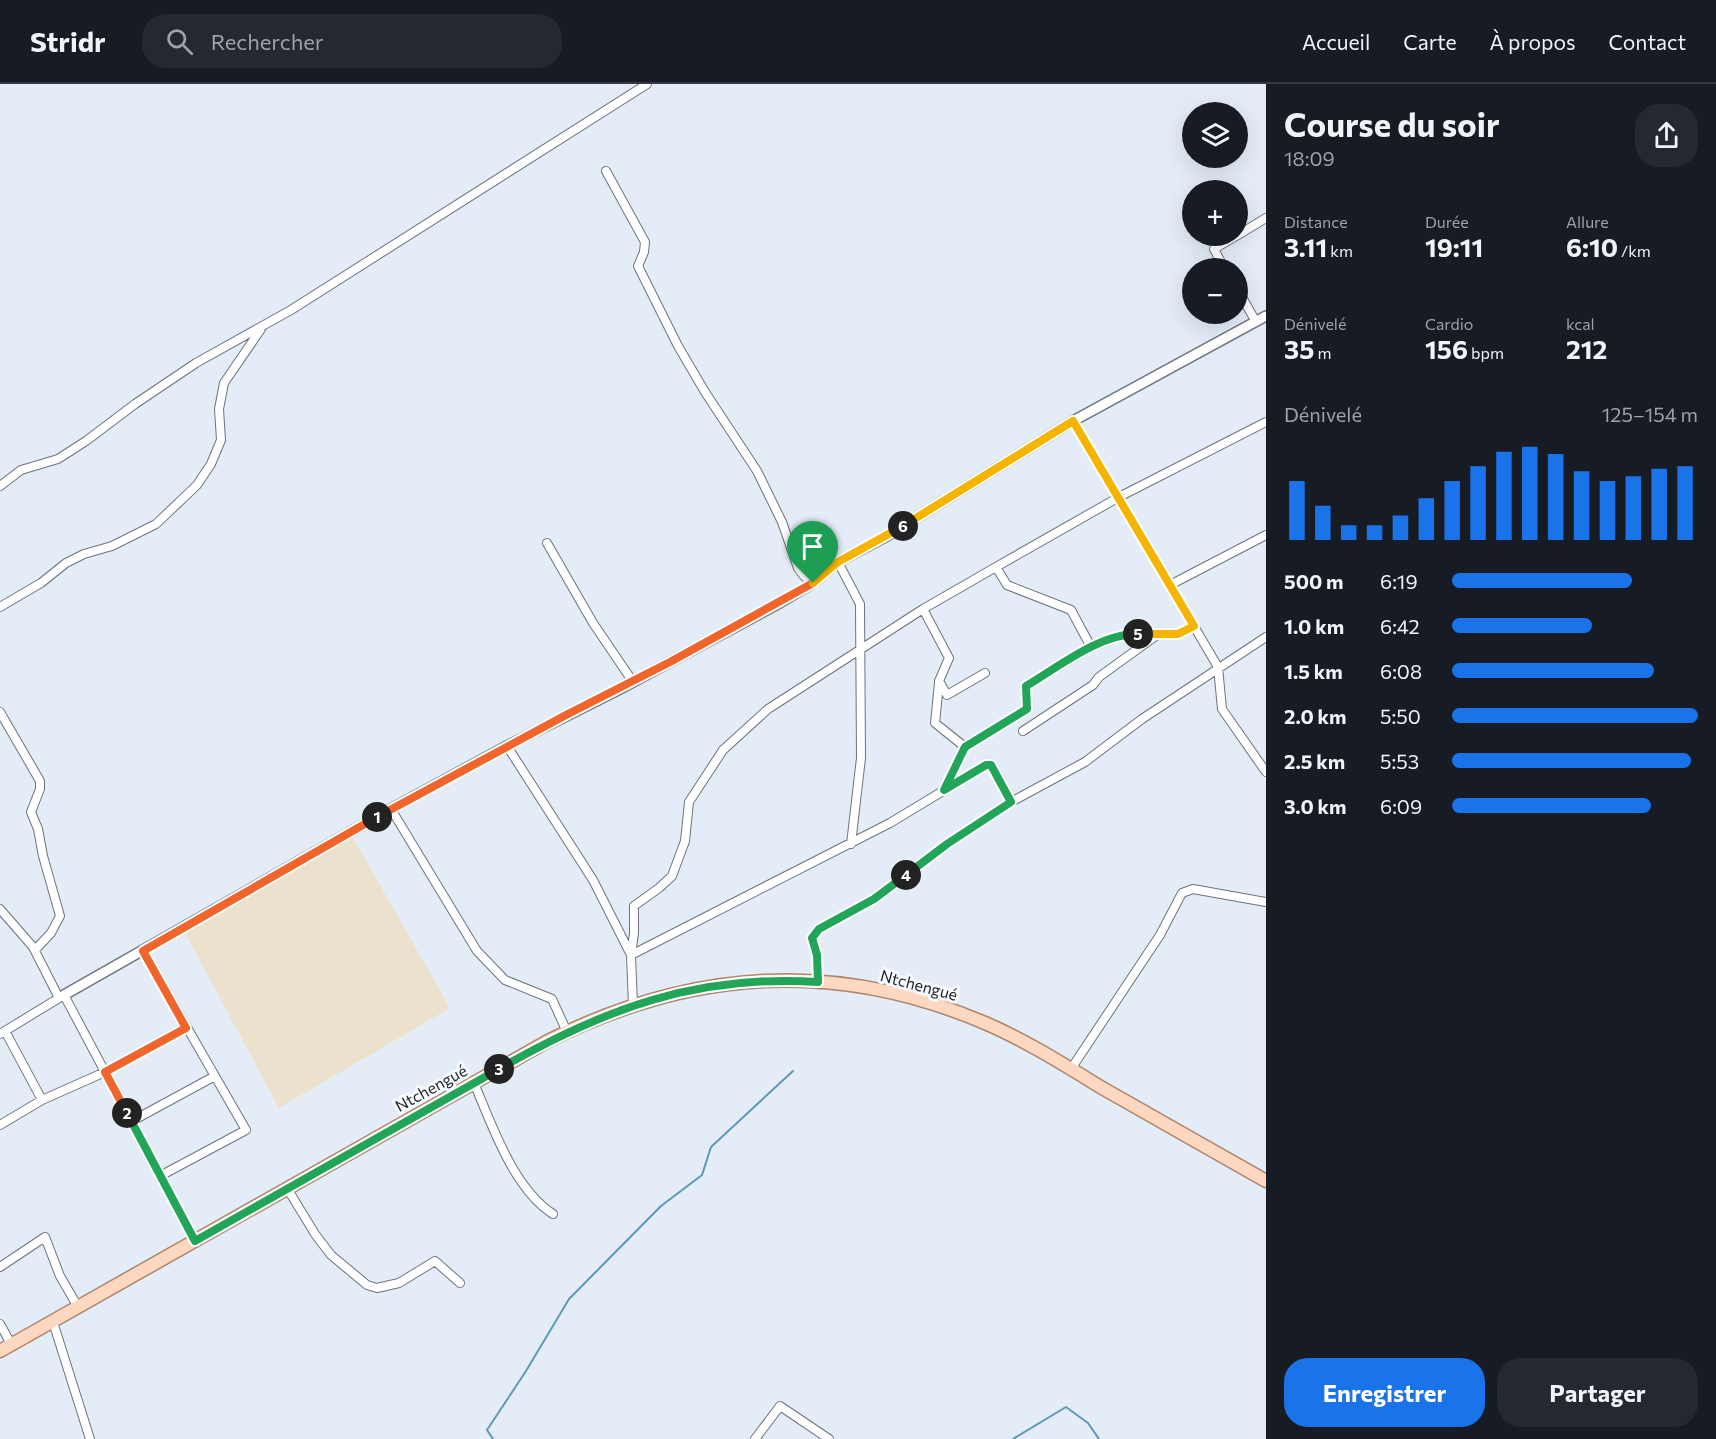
<!DOCTYPE html>
<html lang="fr">
<head>
<meta charset="utf-8">
<style>
	:root { --surface:#171b24; --page:#242831; --text:#f1f3f6; --muted:#9ea1a6; --line:#363941; --accent:#1a73e8 }
	body { margin:0; font-family:Commissioner,sans-serif; background:var(--page); color:var(--text); height:100vh; display:flex; flex-direction:column; font-size:22px; white-space:nowrap }
	* { box-sizing:border-box; margin:0 }
	p { font-size:20px; color:var(--muted) }
	.icon { flex:none; width:33px; height:33px; fill:none; stroke:currentColor; stroke-width:2; stroke-linecap:round; stroke-linejoin:round }
	.map { position:relative; flex:1; overflow:hidden }
	.panel { display:flex; flex-direction:column; background:var(--surface); width:450px }
	.panel>* { flex:none }
	.buttons { position:absolute; left:1182px; top:18px; display:grid; gap:12px }
	.buttons a { display:grid; place-items:center; width:66px; height:66px; border-radius:50%; background:var(--surface); box-shadow:0 6px 24px #0002; font-size:30px }
	.pin { position:absolute; display:grid; place-items:center; width:51px; height:51px; color:#fff; margin:-62px -26px; border-radius:50% 50% 50% 0; rotate:-45deg; box-shadow:0 0 6px #0007 }
	.pin .icon { rotate:45deg }
	.km { position:absolute; width:30px; height:30px; margin:-15px; border-radius:50%; background:#222; color:#fff; font-size:16px; line-height:30px; text-align:center }
	.round { display:grid; place-items:center; flex:none; width:63px; height:63px; border-radius:24px; background:var(--page) }
	.summary { display:flex; align-items:center; justify-content:space-between; height:102px; padding:0 18px }
	h1 { font-size:33px; font-weight:700; line-height:45px }
	.figures { display:grid; grid-template-columns:repeat(3,1fr); gap:9px; height:102px; padding:6px 18px }
	.figures div { display:grid; align-content:center }
	.figures b { font-size:26px; font-weight:700 }
	.figures small { font-size:16px; font-weight:400 }
	.figures p { font-size:16px }
	.chart { height:168px; padding:12px 18px }
	.chart p { display:flex; justify-content:space-between }
	.chart svg { width:100%; height:108px; margin-top:6px; stroke:var(--accent); stroke-width:6 }
	.cta { display:flex; gap:12px; margin-top:auto; padding:12px 18px }
	.cta a { flex:1; height:69px; border-radius:24px; background:var(--accent); color:#fff; font-size:24px; font-weight:700; line-height:69px; text-align:center }
	.cta a+a { background:var(--page); color:var(--text) }
	ul { padding:0 18px; list-style:none; font-size:20px }
	li { display:grid; grid-template-columns:96px 72px 1fr; align-items:center; height:45px }
	li i { height:15px; border-radius:8px; background:var(--accent) }
	header { display:flex; align-items:center; gap:36px; box-sizing:border-box; height:84px; padding:0 30px; background:var(--surface); border-bottom:2px solid var(--line) }
	header strong { font-size:28px }
	nav { display:flex; gap:33px; margin-inline-start:auto; font-size:21px }
	.search { width:420px; height:54px; background:var(--page); display:flex; align-items:center; gap:15px; box-sizing:border-box; padding:0 21px; border-radius:24px; color:var(--muted); font-size:22px }
	main { display:flex; flex:1; min-height:0 }
	.map>svg:first-child { display:block }
	.medical { fill:#ece1cc }
	.lines { fill:none; stroke-linecap:round; stroke-linejoin:round }
	.stream { stroke:#5e99b4; stroke-width:2 }
	.minor-casing { stroke:#6c737c; stroke-width:10 }
	.tertiary-casing { stroke:#6c737c; stroke-width:12 }
	.primary-casing { stroke:#ad856d; stroke-width:15 }
	.minor { stroke:#fff; stroke-width:8 }
	.tertiary { stroke:#fff; stroke-width:9 }
	.primary { stroke:#fdd7bf; stroke-width:12 }
	.split-1-casing { stroke:#fff; stroke-width:12 }
	.split-2-casing { stroke:#fff; stroke-width:12 }
	.split-3-casing { stroke:#fff; stroke-width:12 }
	.split-4-casing { stroke:#fff; stroke-width:12 }
	.split-5-casing { stroke:#fff; stroke-width:12 }
	.split-6-casing { stroke:#fff; stroke-width:12 }
	.split-7-casing { stroke:#fff; stroke-width:12 }
	.split-1 { stroke:#f0652b; stroke-width:8 }
	.split-2 { stroke:#f0652b; stroke-width:8 }
	.split-3 { stroke:#22a559; stroke-width:8 }
	.split-4 { stroke:#22a559; stroke-width:8 }
	.split-5 { stroke:#22a559; stroke-width:8 }
	.split-6 { stroke:#f5b400; stroke-width:8 }
	.split-7 { stroke:#f5b400; stroke-width:8 }
	.labels { text-anchor:middle; stroke-width:6; stroke-linejoin:round; paint-order:stroke }
	.street-label { font-size:16px; fill:#1d2024; stroke:#f6f9fe }
</style>
</head>
<body>
<header>
<strong>Stridr</strong>
<div class="search"><svg class="icon" aria-label="search" viewBox="0 0 24 24"><circle cx="10" cy="10" r="6"/><path d="M15 15l6 6"/></svg>Rechercher</div>
<nav><a>Accueil</a><a>Carte</a><a>À propos</a><a>Contact</a></nav>
</header>
<main>
<div class="map">
<svg width="1266" height="1355" viewBox="0 0 1266 1355">
	<rect width="100%" height="100%" fill="#e4edf7"/>
	<path class="medical" d="M352 752 450 924 279 1024 185 849Z"/>
	<g class="lines">
		<path class="stream" d="M493 1355 487 1346 526 1287 569 1215 661 1122 702 1091 711 1063 793 987
			M1013 1355 1066 1323 1088 1339 1099 1355"/>
		<g class="minor-casing">
			<path id="minor" d="M606 87 645 158 644 168 638 182 678 262 705 308 757 387 782 438 798 484 804 492 813 499
				M1238 151 1266 134
				M1224 184 1214 165 1236 152
				M1238 206 1256 238
				M1073 337 1218 583 1222 625 1266 688
				M0 402 21 386 58 375 86 357 135 320 196 279 291 226 647 0
				M547 459 593 539 633 598
				M838 478 860 520 861 674 851 760
				M996 483 1007 501 1071 526 1091 563
				M1170 501 1266 451
				M0 523 41 499 66 479 84 470 112 462 156 440 197 401 211 380 221 356 219 325 224 299 261 245
				M923 525 949 574 939 597 947 611 985 589
				M939 599 935 639 965 663
				M0 628 40 697V705L31 728 38 745 43 772 60 832 51 849 35 866
				M1023 647 1093 601 1099 593 1157 551
				M507 662 593 796 631 871 633 921
				M944 705 965 663 1027 625 1026 602 1091 563 1122 551 1178 550 1194 542
				M391 725 477 867 505 896 552 915 567 948
				M0 825 33 863 59 914
				M143 867 246 1046 160 1092
				M631 871 634 849V822L659 804 672 792 685 757 689 718 723 666 768 625 923 525 996 483 1119 413 1266 338
				M631 871 890 739 986 681H991L1011 718
				M818 898 817 871 812 854 819 845 874 815 947 760 1011 718 1085 678 1142 635 1266 553
				M5 947 42 1016
				M0 950 64 911 195 1157
				M1071 985 1160 851 1182 809 1193 805 1266 818
				M474 999C492 1041 513 1104 553 1130
				M132 1037 215 992
				M0 1041 42 1016 105 988 186 944
				M287 1104 315 1150 331 1171 367 1201 377 1204 399 1199 435 1177 460 1199
				M0 1183 45 1153 60 1192 78 1223
				M53 1238 90 1355
				M0 1240 11 1260
				M755 1355 780 1322 829 1355"/>
		</g>
		<g class="tertiary-casing">
			<path id="tertiary" d="M64 911 391 725 507 662 620 605 774 522 813 499 838 478 887 452 1073 337 1266 232"/>
		</g>
		<g class="primary-casing">
			<path id="primary" d="M0 1267 548 957C692 885 835 875 985 939 1027 957 1066 982 1104 1005 1158 1036 1212 1066 1266 1097"/>
		</g>
		<use href="#minor" class="minor"/>
		<use href="#tertiary" class="tertiary"/>
		<use href="#primary" class="primary"/>
	</g>
	<g class="lines">
		<g class="split-1-casing">
			<path id="split-1" d="M377 733 566 631 670 578 813 499"/>
		</g>
		<g class="split-2-casing">
			<path id="split-2" d="M127 1029 105 988 186 944 143 867 377 733"/>
		</g>
		<g class="split-3-casing">
			<path id="split-3" d="M127 1029 195 1157 499 985"/>
		</g>
		<g class="split-4-casing">
			<path id="split-4" d="M499 985C603 925 697 890 818 898L817 871 812 854 819 845 874 815 906 791"/>
		</g>
		<g class="split-5-casing">
			<path id="split-5" d="M906 791 947 760 1011 718 991 681H986L944 706 965 663 1027 625 1026 602C1058 583 1101 549 1138 550"/>
		</g>
		<g class="split-6-casing">
			<path id="split-6" d="M903 442 1073 337 1194 542 1178 550H1138"/>
		</g>
		<g class="split-7-casing">
			<path id="split-7" d="M813 499 838 478 903 442"/>
		</g>
		<use href="#split-1" class="split-1"/>
		<use href="#split-2" class="split-2"/>
		<use href="#split-3" class="split-3"/>
		<use href="#split-4" class="split-4"/>
		<use href="#split-5" class="split-5"/>
		<use href="#split-6" class="split-6"/>
		<use href="#split-7" class="split-7"/>
	</g>
	<g class="labels">
		<g class="street-label">
			<text transform="translate(919 901) rotate(15)" y="6">Ntchengué</text>
			<text transform="translate(431 1004) rotate(-29)" y="6">Ntchengué</text>
		</g>
	</g>
</svg>
<div class="buttons">
<a><svg class="icon" aria-label="layers" viewBox="0 0 24 24"><path d="M12 4l9 5-9 5-9-5zM3 14l9 5 9-5"/></svg></a>
<a>+</a>
<a>−</a>
</div>
<div class="pin" style="left:813px;top:499px;background:#1e9e55"><svg class="icon" aria-label="arrive" viewBox="0 0 24 24"><path d="M6 21V4h12l-3 4 3 4H6"/></svg></div>
<b class="km" style="left:377px;top:733px">1</b>
<b class="km" style="left:127px;top:1029px">2</b>
<b class="km" style="left:499px;top:985px">3</b>
<b class="km" style="left:906px;top:791px">4</b>
<b class="km" style="left:1138px;top:550px">5</b>
<b class="km" style="left:903px;top:442px">6</b>
</div>
<section class="panel">
<div class="summary"><div><h1>Course du soir</h1><p>18:09</p></div><a class="round"><svg class="icon" aria-label="share" viewBox="0 0 24 24"><path d="M12 15V3M7 8l5-5 5 5M5 13v7h14v-7"/></svg></a></div>
<div class="figures">
<div><p>Distance</p><b>3.11<small> km</small></b></div>
<div><p>Durée</p><b>19:11</b></div>
<div><p>Allure</p><b>6:10<small> /km</small></b></div>
</div>
<div class="figures">
<div><p>Dénivelé</p><b>35<small> m</small></b></div>
<div><p>Cardio</p><b>156<small> bpm</small></b></div>
<div><p>kcal</p><b>212</b></div>
</div>
<div class="chart"><p><span>Dénivelé</span>125–154 m</p>
<svg viewBox="0 0 160 44" preserveAspectRatio="none"><path d="M5 44V20M15 44V30M25 44V38M35 44V38M45 44V34M55 44V27M65 44V20M75 44V14M85 44V8M95 44V6M105 44V9M115 44V16M125 44V20M135 44V18M145 44V15M155 44V14"/></svg>
</div>
<ul>
<li><b>500 m</b>6:19<i style="width:73%"></i></li>
<li><b>1.0 km</b>6:42<i style="width:57%"></i></li>
<li><b>1.5 km</b>6:08<i style="width:82%"></i></li>
<li><b>2.0 km</b>5:50<i style="width:100%"></i></li>
<li><b>2.5 km</b>5:53<i style="width:97%"></i></li>
<li><b>3.0 km</b>6:09<i style="width:81%"></i></li>
</ul>
<div class="cta"><a>Enregistrer</a><a>Partager</a></div>
</section>
</main>
</body>
</html>
